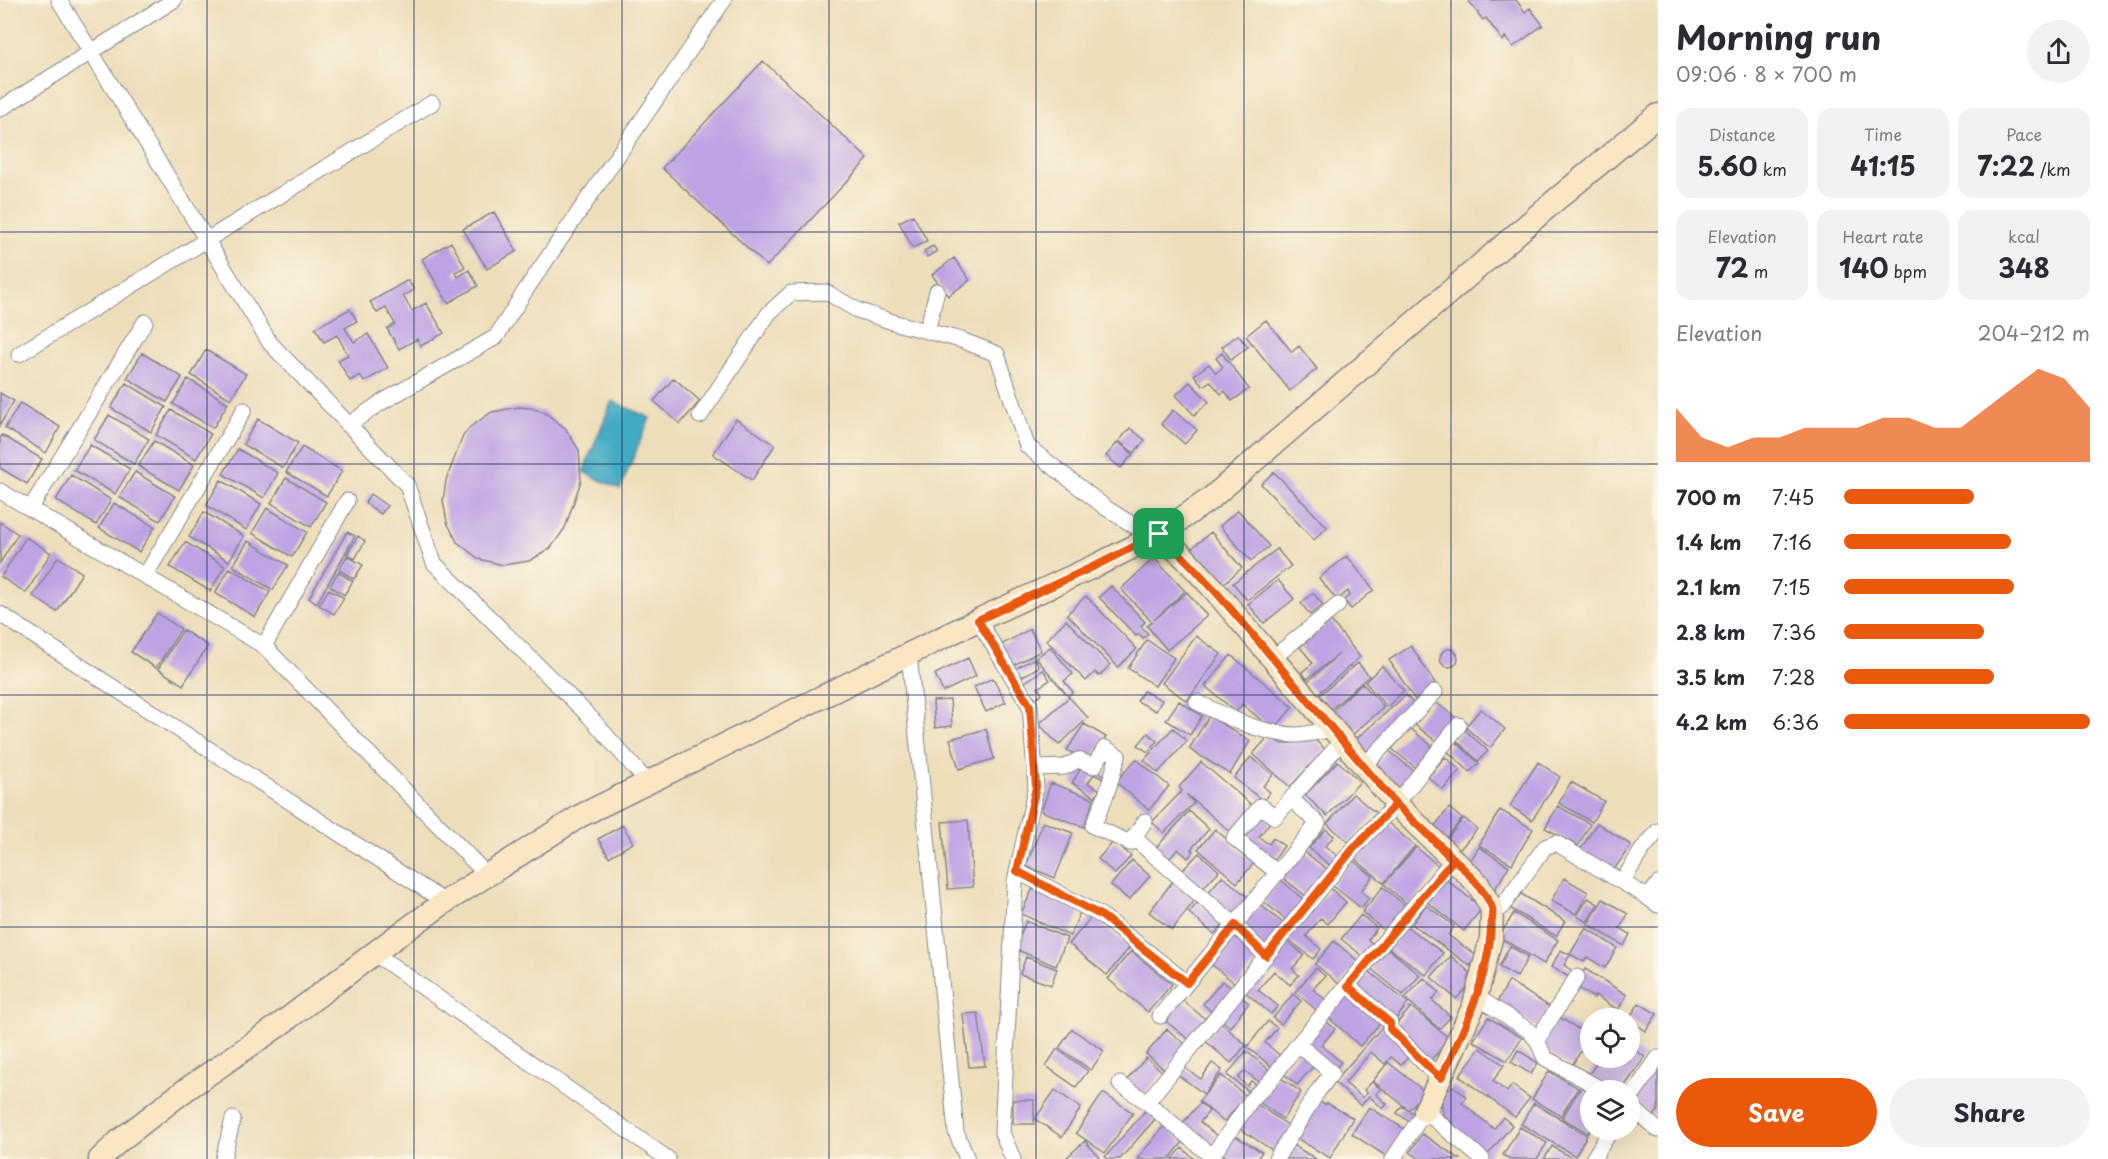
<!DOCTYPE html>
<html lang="en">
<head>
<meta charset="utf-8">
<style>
	:root { --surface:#fff; --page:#f2f2f3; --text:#2b2b33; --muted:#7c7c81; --accent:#ea580c }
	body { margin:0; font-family:"Playpen Sans",sans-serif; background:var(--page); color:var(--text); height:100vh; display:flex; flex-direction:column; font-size:22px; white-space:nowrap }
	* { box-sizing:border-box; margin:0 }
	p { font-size:20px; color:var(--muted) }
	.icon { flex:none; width:33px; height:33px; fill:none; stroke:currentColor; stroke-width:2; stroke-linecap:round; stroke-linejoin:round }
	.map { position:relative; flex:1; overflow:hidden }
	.side { display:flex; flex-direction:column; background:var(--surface); width:450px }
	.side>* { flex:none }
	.tools { position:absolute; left:1580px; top:1008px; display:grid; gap:12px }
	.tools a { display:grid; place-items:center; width:60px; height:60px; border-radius:50%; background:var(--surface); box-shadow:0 6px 24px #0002; font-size:30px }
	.pin { position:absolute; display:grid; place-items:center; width:51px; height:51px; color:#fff; margin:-26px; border-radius:12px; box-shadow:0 3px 9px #0006 }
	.round { display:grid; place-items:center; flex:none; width:63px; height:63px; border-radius:32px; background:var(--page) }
	.overview { display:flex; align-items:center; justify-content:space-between; height:102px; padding:0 18px }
	h1 { font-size:33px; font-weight:700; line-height:45px }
	.stats { display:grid; grid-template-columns:repeat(3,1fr); gap:9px; height:102px; padding:6px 18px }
	.stats div { display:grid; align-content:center; border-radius:15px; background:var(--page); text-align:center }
	.stats b { font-size:26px; font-weight:700 }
	.stats small { font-size:16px; font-weight:400 }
	.stats p { font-size:16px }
	.chart { height:168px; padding:12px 18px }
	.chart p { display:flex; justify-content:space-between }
	.chart svg { width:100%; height:108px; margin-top:6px; fill:var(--accent); opacity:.7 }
	.cta { display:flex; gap:12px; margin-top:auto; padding:12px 18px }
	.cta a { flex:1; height:69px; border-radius:36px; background:var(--accent); color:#fff; font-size:24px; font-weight:700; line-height:69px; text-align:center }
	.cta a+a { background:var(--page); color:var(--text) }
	ul { padding:0 18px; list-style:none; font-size:20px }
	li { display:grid; grid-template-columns:96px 72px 1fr; align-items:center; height:45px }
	li i { height:15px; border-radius:8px; background:var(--accent) }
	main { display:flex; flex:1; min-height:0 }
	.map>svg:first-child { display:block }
	.water { fill:#43aac3; stroke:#2f6c90; stroke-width:1.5 }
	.building { fill:#bea3e4 }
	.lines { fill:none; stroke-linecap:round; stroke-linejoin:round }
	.street-casing { stroke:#84868c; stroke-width:17 }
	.secondary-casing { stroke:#84868c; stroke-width:25 }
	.street { stroke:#fff; stroke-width:15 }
	.secondary { stroke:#fbe6c4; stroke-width:22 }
	.route-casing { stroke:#fff; stroke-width:12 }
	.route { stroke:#ea580c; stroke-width:8 }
	.grid { fill:none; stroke:#1b2f5e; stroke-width:1.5; stroke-opacity:0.55 }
</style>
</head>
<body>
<main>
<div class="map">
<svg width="1658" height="1159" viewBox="0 0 1658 1159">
	<rect width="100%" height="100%" fill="#fcf5e5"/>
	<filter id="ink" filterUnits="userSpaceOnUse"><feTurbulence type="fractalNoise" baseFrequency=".0167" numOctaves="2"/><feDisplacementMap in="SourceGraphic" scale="12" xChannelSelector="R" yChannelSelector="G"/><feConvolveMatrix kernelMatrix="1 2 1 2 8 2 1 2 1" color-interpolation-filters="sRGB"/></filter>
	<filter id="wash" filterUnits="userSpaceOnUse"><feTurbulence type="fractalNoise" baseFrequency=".008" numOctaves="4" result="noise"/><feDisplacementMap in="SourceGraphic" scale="24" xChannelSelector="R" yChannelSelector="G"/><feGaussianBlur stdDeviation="1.35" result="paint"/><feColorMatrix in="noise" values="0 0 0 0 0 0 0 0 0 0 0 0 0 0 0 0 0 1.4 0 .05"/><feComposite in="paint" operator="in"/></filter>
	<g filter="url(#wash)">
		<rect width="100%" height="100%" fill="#eddeba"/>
		<path class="water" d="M612 401 650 418 620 489 583 472Z"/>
		<g id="blocks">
			<path class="building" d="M1468 0H1516L1525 12 1530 8 1543 25 1513 47 1505 37 1503 41 1486 18 1483 20Z
				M763 61 868 159 767 266 662 168Z
				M494 212 517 251 487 269 463 229Z
				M913 215 927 241 913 248 899 222Z
				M451 242 465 267 455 272 458 277 469 270 478 286 448 303 422 259Z
				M933 246 937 251 927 257 924 251Z
				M954 258 970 280 948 296 932 275Z
				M408 280 414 290 403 296 412 311 426 303 444 333 421 346 417 339 399 349 387 329 395 324 386 308 377 313 370 302Z
				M350 309 357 321 345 328 354 342 368 334 388 368 364 382 360 375 350 381 338 360 348 355 337 335 324 342 315 328Z
				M1266 320 1292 352 1299 346 1317 369 1290 391 1246 336Z
				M1238 335 1248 347 1231 360 1222 347Z
				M206 350 246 374 231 399 191 375Z
				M142 353 182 377 167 402 127 378Z
				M1222 353 1249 389 1232 401 1225 391 1221 394 1210 381 1203 386 1194 375 1209 364 1216 373 1223 367 1216 358Z
				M674 378 700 401 680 424 654 401Z
				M188 379 228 403 213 428 173 404Z
				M1190 382 1209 402 1194 415 1176 395Z
				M126 383 166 407 151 432 111 408Z
				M0 393 14 401 0 425Z
				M20 403 60 427 46 453 5 428Z
				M518 407 531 408 544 412 565 428 579 450 581 481 565 528 550 549 529 561 503 565 479 559 457 542 447 522 443 501 446 480 463 436 470 427 492 412Z
				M171 410 211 434 196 459 156 435Z
				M1173 410 1197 430 1185 444 1161 424Z
				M109 415 149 439 134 464 94 440Z
				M258 419 298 443 283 468 243 444Z
				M736 419 775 445 752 480 713 454Z
				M1130 428 1145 440 1134 453 1119 441Z
				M2 435 42 459 27 484 0 468V439Z
				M154 441 194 465 179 490 138 466Z
				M1118 442 1133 454 1121 468 1106 456Z
				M90 445 130 469 115 494 74 470Z
				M302 447 342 471 327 496 286 472Z
				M238 449 278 473 264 498 223 474Z
				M135 472 175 496 160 521 119 497Z
				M1274 472 1327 527 1314 540 1261 484Z
				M71 475 111 500 96 525 56 500Z
				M286 478 326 502 311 527 271 503Z
				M221 480 261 504 246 530 206 505Z
				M370 494 387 506 381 514 365 503Z
				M114 503 155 527 139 552 99 528Z
				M267 508 307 532 292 557 252 533Z
				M1238 510 1269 546 1251 561 1220 526Z
				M204 512 244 536 229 561 189 537Z
				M0 522 18 534 0 563Z
				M347 532 355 536 317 603 309 598Z
				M1211 532 1242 568 1223 584 1192 548Z
				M358 536 365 541 355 559 347 554Z
				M26 537 51 553 26 593 1 577Z
				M248 541 288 565 273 590 233 566Z
				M185 542 225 566 210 591 170 567Z
				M1277 549 1291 566 1247 600 1233 583Z
				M347 556 363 565 354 579 339 570Z
				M1347 556 1374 590 1351 609 1344 600 1350 595 1348 591 1337 600 1319 578Z
				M58 557 82 573 57 612 33 596Z
				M1154 558 1185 591 1154 620 1187 592 1207 616 1167 650 1147 626 1152 622 1121 589Z
				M230 568 270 592 255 617 215 593Z
				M338 572 353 581 344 595 330 586Z
				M1278 580 1294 599 1264 623 1248 604Z
				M1111 586 1145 622 1141 626 1148 634 1143 638 1139 634 1136 636 1099 597Z
				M329 589 344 598 334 614 319 605Z
				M1313 593 1323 605 1310 615 1301 603Z
				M1086 596 1137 649 1118 667 1067 614Z
				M157 613 181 629 156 668 131 652Z
				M1066 620 1110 665 1099 676 1095 672 1086 681 1046 640Z
				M1331 621 1360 657 1317 695 1306 683 1339 654 1307 679 1302 672 1313 663 1300 647Z
				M1030 629 1041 651 1010 667 999 646Z
				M183 630 208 646 183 685 158 669Z
				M1196 636 1221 654 1187 701 1162 683Z
				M1147 640 1174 658 1155 686 1128 668Z
				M1411 646 1437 686 1415 700 1389 660Z
				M1050 647 1073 674 1064 681 1073 692 1068 696 1036 658Z
				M1440 658a9 9 0 1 1 18 0a9 9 0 1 1-18 0Z
				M1231 655 1293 707 1273 730 1242 704 1236 712 1205 686Z
				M968 658 976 676 943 692 935 674Z
				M1035 658 1039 667 1021 677 1016 668Z
				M1358 663 1369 676 1331 709 1320 695Z
				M1382 666 1404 691 1387 707 1365 682Z
				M1043 670 1050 680 1038 688 1042 694 1035 699 1024 683Z
				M993 678 1006 702 986 712 974 687Z
				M1362 683 1384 707 1351 736 1330 713Z
				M1143 691 1162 700 1156 711 1137 701Z
				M1406 695 1418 709 1367 755 1354 741Z
				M1069 697 1088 718 1059 745 1039 724Z
				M950 700 952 726 935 728 933 701Z
				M1433 700 1456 718 1437 742 1414 724Z
				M1179 701 1202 716 1190 735 1166 720Z
				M1481 709 1505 729 1490 748 1465 727Z
				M1209 716 1250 741 1230 774 1189 749Z
				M1084 724 1106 737 1089 763 1067 750Z
				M1173 728 1187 741 1158 773 1144 760Z
				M1410 728 1433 747 1416 768 1392 749Z
				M986 729 994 759 959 769 950 739Z
				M1464 729 1488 751 1478 761 1455 739Z
				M1148 733 1157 741 1148 752 1138 745Z
				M1268 737 1283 744 1315 740 1325 749 1290 787 1253 754Z
				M1455 741 1479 763 1470 772 1446 750Z
				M1388 750 1414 771 1399 790 1373 770Z
				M1251 757 1273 775 1263 786 1270 792 1263 801 1234 778Z
				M1445 757 1460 770 1443 790 1428 777Z
				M1136 759 1169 786 1149 810 1116 782Z
				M1338 761 1360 782 1327 816 1305 795Z
				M1201 762 1254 807 1232 833 1186 794 1194 803 1164 833 1152 822 1182 791 1179 787Z
				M1538 762 1560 777 1532 820 1510 806Z
				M1084 763 1107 777 1105 780 1094 774 1088 783 1100 790 1095 797 1072 783Z
				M1571 782 1604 801 1592 822 1559 803Z
				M1051 783 1094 799 1084 827 1041 811Z
				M1353 794 1376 813 1350 843 1327 824Z
				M1558 806 1590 824 1578 846 1545 828Z
				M1449 808 1462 819 1442 843 1430 832Z
				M1500 810 1533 829 1512 864 1479 845Z
				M1189 811 1209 829 1191 849 1194 851 1188 858 1178 849 1169 859 1156 848Z
				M1263 811 1273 818 1259 837 1269 844 1273 838 1284 846 1272 863 1241 839Z
				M1464 818 1477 829 1457 853 1444 842Z
				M968 820 973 887 948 889 942 822Z
				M1386 821 1415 846 1384 883 1354 858Z
				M1043 822 1073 833 1055 878 1026 866Z
				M1597 823 1631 845 1613 871 1580 850Z
				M623 825 633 843 609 857 598 839Z
				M1215 829 1254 863 1237 883 1198 849Z
				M1326 829 1334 836 1325 846 1340 858 1332 867 1309 848Z
				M1114 841 1131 856 1115 874 1098 859Z
				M1416 847 1441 868 1409 906 1384 884Z
				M1479 847 1509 866 1495 889 1465 869Z
				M1302 850 1328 870 1307 897 1282 877Z
				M1199 853 1219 871 1202 889 1182 871Z
				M1132 860 1150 876 1129 900 1111 885Z
				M1352 860 1373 876 1361 891 1369 898 1361 908 1332 885Z
				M1222 876 1248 897 1233 916 1207 894Z
				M1444 878 1482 908 1464 931 1426 901Z
				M1564 878 1588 892 1576 914 1551 901Z
				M1281 880 1304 900 1287 921 1263 901Z
				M1173 881 1196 899 1172 930 1149 912Z
				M1383 887 1408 908 1387 933 1362 912Z
				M1033 888 1081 910 1070 936 1021 914Z
				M1330 888 1346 902 1328 924 1321 918 1306 936 1321 949 1313 959 1288 939Z
				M1518 892 1565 921 1556 936 1508 907Z
				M1588 898 1598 904 1587 922 1577 916Z
				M1603 899 1628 914 1620 928 1630 934 1624 946 1588 924Z
				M1198 902 1224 924 1214 934 1189 913Z
				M1261 905 1285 925 1264 949 1240 929Z
				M1426 905 1454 926 1448 935 1477 956 1470 966 1412 924Z
				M1514 913 1558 940 1544 964 1499 937Z
				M1361 915 1377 928 1368 940 1374 945 1364 957 1341 939Z
				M1092 916 1130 947 1107 975 1069 944Z
				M1026 921 1067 938 1056 966 1015 949Z
				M1406 926 1443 953 1426 975 1389 948Z
				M1586 928 1617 948 1605 968 1587 957 1584 962 1570 954Z
				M1234 936 1261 957 1237 985 1211 964Z
				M1286 940 1304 955 1292 969 1299 975 1290 985 1274 971 1258 990 1278 1006 1271 1014 1244 991Z
				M1334 941 1359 962 1340 985 1315 964Z
				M1510 946 1528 957 1517 977 1499 967Z
				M1386 947 1420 975 1403 995 1369 967Z
				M1561 950 1570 955 1564 965 1572 971 1569 977 1551 967Z
				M1131 951 1172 984 1148 1012 1108 979Z
				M1451 956 1476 978 1456 999 1431 977Z
				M1026 957 1057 969 1051 985 1020 974Z
				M1316 968 1325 976 1313 989 1329 1003 1320 1013 1295 992Z
				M1585 969 1627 995 1618 1010 1595 995 1594 998 1575 986Z
				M1369 971 1408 1003 1395 1020 1354 988Z
				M1424 978 1439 992 1432 1000 1451 1017 1439 1029 1405 998Z
				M1222 981 1233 989 1213 1013 1203 1004Z
				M1509 981 1550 1007 1537 1028 1497 1002Z
				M1350 991 1383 1020 1360 1046 1328 1017Z
				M1293 994 1301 1001 1281 1024 1273 1018Z
				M1240 997 1249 1003 1230 1027 1221 1020Z
				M1181 999 1209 1022 1192 1042 1164 1020Z
				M1639 1003 1657 1014 1646 1031 1629 1019Z
				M1411 1007 1450 1039 1431 1060 1393 1028Z
				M978 1013 985 1066 969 1067 963 1014Z
				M1488 1017 1522 1038 1507 1061 1473 1041Z
				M1559 1017 1590 1036 1571 1067 1546 1052 1543 1043Z
				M1268 1021 1277 1028 1265 1043 1281 1056 1272 1067 1247 1047Z
				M1326 1021 1335 1029 1321 1045 1341 1062 1334 1070 1305 1046Z
				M1220 1022 1246 1045 1231 1063 1204 1040Z
				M1382 1027 1412 1053 1401 1065 1391 1057 1385 1064 1371 1052 1345 1083 1363 1098 1367 1093 1364 1090 1372 1082 1381 1089 1376 1094 1387 1104 1383 1109 1369 1096 1361 1106 1334 1082Z
				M1072 1029 1104 1051 1091 1070 1059 1048Z
				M1167 1029 1186 1045 1165 1070 1146 1054Z
				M1480 1048 1504 1065 1493 1081 1507 1092 1512 1085 1530 1098 1515 1117 1459 1076Z
				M1057 1049 1088 1071 1076 1087 1046 1066Z
				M1518 1050 1538 1063 1531 1074 1511 1062Z
				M1635 1050 1645 1057 1622 1090H1612L1589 1074 1600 1058H1622L1627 1061Z
				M1246 1051 1273 1073 1263 1085 1245 1071 1238 1078 1247 1086 1251 1081 1257 1085 1251 1093 1227 1075Z
				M1300 1051 1315 1064 1297 1085 1282 1072Z
				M1146 1058 1163 1072 1143 1095 1126 1081Z
				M1388 1062 1424 1091 1409 1110 1373 1081Z
				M1212 1063 1222 1070 1204 1094 1177 1074 1182 1066 1201 1079Z
				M1658 1065V1110L1654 1116 1633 1101Z
				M1549 1071 1578 1088 1561 1116 1532 1099Z
				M1221 1075 1246 1096 1224 1122 1199 1101Z
				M1277 1075 1301 1092 1283 1119 1259 1102Z
				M1453 1086 1467 1097 1462 1103 1494 1129 1503 1117 1512 1125 1486 1157 1443 1114 1441 1101 1448 1090Z
				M1581 1087 1590 1092V1130L1588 1133 1562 1118Z
				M1055 1090 1081 1108 1062 1137 1035 1119Z
				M1103 1093 1133 1113 1105 1153 1076 1133Z
				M1013 1100H1034V1124H1013Z
				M1318 1101 1325 1105 1327 1103 1353 1118 1330 1158 1296 1138Z
				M1200 1103 1209 1111 1200 1122 1218 1137 1210 1147 1182 1124Z
				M1255 1103 1291 1127 1275 1152 1239 1128Z
				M1534 1103 1587 1135 1575 1156 1521 1124Z
				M1402 1106 1416 1115 1411 1123 1397 1113Z
				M1369 1107 1406 1130 1389 1158 1352 1134Z
				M1146 1110 1156 1118 1120 1159H1108L1105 1157Z
				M1164 1126 1183 1142 1169 1159H1137Z
				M1520 1127 1547 1143 1537 1159H1510L1503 1155Z
				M1422 1134 1460 1159H1420L1410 1152Z
				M1234 1135 1262 1152 1257 1159H1230L1222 1154Z
				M1085 1141 1101 1159H1065Z
				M1291 1144 1316 1159H1281Z
				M1552 1146 1573 1159H1544Z
				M1182 1148 1194 1159H1172Z"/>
		</g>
	</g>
	<g filter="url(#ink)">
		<use href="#blocks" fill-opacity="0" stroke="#84868c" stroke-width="1.5"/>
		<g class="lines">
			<g class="street-casing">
				<path id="street" d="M59 0 270 343 407 485 434 563 591 718 648 783
					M0 109 174 0
					M927 331 937 291
					M19 354 432 103
					M700 416 769 313 791 293 826 292 857 310 896 323 961 340 997 354 1027 446 1106 508 1152 537
					M348 425 382 402 496 337 527 288 724 0
					M0 491 264 646 487 875
					M30 509 145 322
					M145 576 244 410
					M0 614 445 902
					M978 620 1030 706 1036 787 1015 881 1002 1133 1013 1159
					M264 646 347 501
					M909 654 956 1132 967 1159
					M1273 658 1338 605
					M1197 702C1228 718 1260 733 1295 735 1307 735 1320 731 1332 729
					M1364 766 1435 692
					M1035 768 1065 767 1078 760 1094 766 1105 748 1118 756 1106 795 1093 826 1130 843 1145 821
					M1134 838 1235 925 1266 956
					M1017 871 1102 916 1187 983
					M1278 873 1234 838 1261 806 1275 817 1342 741
					M1622 882 1642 850 1658 831
					M1648 898 1658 884
					M1492 909 1501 908 1545 847 1556 843 1644 895 1658 905
					M374 953 668 1159
					M1577 977 1537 1040 1545 1058 1603 1090
					M1349 986 1390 1023V1029C1408 1046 1422 1063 1441 1079
					M1476 996 1528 1030 1537 1040
					M1160 1016 1318 823 1291 799
					M1120 1084 1147 1102 1211 1156
					M1629 1100 1658 1058
					M1147 1102 1353 849 1396 804 1459 725
					M1629 1105 1658 1130
					M223 1159 233 1119
					M1210 1159 1252 1099 1270 1081 1298 1044 1453 860
					M1276 1159 1318 1091 1332 1073 1298 1044
					M1393 1159 1425 1111 1482 1159
					M1593 1159 1611 1130"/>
			</g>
			<g class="secondary-casing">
				<path id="secondary" d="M1159 534 1184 557 1211 586 1399 807 1478 884 1492 909 1491 939 1474 1005 1425 1111
					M100 1159 119 1141 184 1091 278 1026 393 939 445 902 580 816 978 620 1099 564 1159 534 1210 499 1557 199 1658 115"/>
			</g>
			<use href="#street" class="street"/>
			<use href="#secondary" class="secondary"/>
		</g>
	</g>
	<g class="lines" filter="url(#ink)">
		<g class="route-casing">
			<path id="route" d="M1159 534 1099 564 978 620 1030 706 1036 787 1017 871 1102 916 1187 983 1235 925 1266 956 1353 849 1396 804 1453 860 1348 986 1390 1023V1029C1408 1046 1422 1063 1441 1078 1463 1033 1489 977 1491 926 1492 921 1493 913 1492 908 1482 879 1422 830 1399 807L1396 804C1352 753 1309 701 1265 649 1231 609 1198 569 1159 534"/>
		</g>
		<use href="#route" class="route"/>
	</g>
	<path class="grid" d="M207 0V1159M414 0V1159M622 0V1159M829 0V1159M1036 0V1159M1244 0V1159M1451 0V1159M0 232H1658M0 464H1658M0 695H1658M0 927H1658"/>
</svg>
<div class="tools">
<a><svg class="icon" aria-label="locate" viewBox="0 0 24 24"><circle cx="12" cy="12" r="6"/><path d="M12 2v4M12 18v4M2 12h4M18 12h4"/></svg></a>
<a><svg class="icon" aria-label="layers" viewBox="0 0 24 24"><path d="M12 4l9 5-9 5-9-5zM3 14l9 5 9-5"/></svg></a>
</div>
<div class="pin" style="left:1159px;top:534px;background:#1e9e55"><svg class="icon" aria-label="arrive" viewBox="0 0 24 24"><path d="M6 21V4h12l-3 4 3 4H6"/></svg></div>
</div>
<section class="side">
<div class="overview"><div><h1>Morning run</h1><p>09:06 · 8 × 700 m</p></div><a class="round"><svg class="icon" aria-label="share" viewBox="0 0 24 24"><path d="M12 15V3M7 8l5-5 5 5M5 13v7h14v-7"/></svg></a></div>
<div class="stats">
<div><p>Distance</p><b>5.60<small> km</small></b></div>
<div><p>Time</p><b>41:15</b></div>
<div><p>Pace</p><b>7:22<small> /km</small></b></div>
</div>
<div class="stats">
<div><p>Elevation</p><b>72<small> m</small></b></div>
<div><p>Heart rate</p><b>140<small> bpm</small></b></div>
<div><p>kcal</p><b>348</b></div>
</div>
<div class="chart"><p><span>Elevation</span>204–212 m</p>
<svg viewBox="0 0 160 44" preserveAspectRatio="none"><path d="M0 44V22L10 34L20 38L30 34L40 34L50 30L60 30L70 30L80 26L90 26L100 30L110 30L120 22L130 14L140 6L150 10L160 22V44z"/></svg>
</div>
<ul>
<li><b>700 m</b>7:45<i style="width:53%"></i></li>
<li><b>1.4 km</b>7:16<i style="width:68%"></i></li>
<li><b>2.1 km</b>7:15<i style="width:69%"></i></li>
<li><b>2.8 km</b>7:36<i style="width:57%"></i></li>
<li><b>3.5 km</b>7:28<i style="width:61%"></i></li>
<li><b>4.2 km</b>6:36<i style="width:100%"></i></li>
</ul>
<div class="cta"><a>Save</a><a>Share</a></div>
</section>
</main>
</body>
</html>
